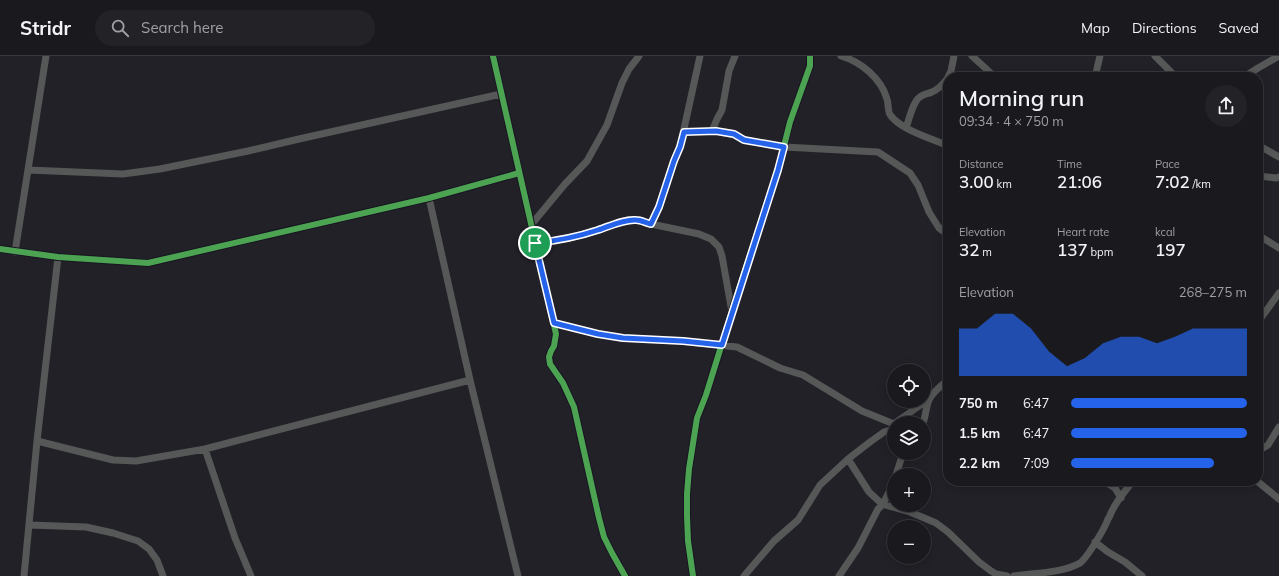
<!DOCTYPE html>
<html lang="en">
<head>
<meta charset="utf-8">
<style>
	:root { --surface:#1a191e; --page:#232227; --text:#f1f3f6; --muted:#9fa0a4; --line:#38383c; --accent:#2563eb }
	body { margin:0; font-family:Mulish,sans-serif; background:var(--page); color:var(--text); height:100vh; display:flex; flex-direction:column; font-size:15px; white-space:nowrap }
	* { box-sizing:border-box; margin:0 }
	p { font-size:13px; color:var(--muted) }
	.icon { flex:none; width:22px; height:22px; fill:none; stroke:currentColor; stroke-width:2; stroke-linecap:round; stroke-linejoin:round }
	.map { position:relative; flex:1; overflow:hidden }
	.drawer { position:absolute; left:943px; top:16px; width:320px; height:414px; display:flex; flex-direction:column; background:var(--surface); border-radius:16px; box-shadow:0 2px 10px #0003,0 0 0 1px var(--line) }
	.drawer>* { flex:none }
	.tools { position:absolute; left:887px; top:308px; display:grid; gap:8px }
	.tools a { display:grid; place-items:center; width:44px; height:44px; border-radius:50%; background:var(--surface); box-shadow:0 2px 10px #0003,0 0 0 1px var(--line); font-size:20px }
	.pin { position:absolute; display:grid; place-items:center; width:34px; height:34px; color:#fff; margin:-17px; border:2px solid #fff; border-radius:50%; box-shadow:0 1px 4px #0007 }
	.round { display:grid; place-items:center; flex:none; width:42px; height:42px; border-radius:21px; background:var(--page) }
	.summary { display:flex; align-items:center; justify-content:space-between; height:68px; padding:0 16px }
	h1 { font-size:22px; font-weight:600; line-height:30px }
	.metrics { display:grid; grid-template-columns:repeat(3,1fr); gap:6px; height:68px; padding:4px 16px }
	.metrics div { display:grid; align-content:center }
	.metrics b { font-size:17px; font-weight:600 }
	.metrics small { font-size:11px; font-weight:400 }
	.metrics p { font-size:11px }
	.chart { height:112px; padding:8px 16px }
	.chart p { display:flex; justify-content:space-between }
	.chart svg { width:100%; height:72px; margin-top:4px; fill:var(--accent); opacity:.7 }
	ul { padding:0 16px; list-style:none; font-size:13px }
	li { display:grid; grid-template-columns:64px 48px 1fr; align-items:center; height:30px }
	li i { height:10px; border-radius:5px; background:var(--accent) }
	header { display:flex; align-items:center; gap:24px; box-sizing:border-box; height:56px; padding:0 20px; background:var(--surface); border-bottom:1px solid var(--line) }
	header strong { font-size:19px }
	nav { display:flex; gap:22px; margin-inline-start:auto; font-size:14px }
	.search { width:280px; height:36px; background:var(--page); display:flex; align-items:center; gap:10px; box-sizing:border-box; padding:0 14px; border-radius:22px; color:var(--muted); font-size:15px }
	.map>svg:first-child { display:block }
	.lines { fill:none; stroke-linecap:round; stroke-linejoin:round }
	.minor { stroke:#565757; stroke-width:7 }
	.cycleway-casing { stroke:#171421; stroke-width:8 }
	.cycleway { stroke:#4ca352; stroke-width:6 }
	.route-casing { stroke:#fff; stroke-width:8 }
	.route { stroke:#2563eb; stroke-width:5 }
</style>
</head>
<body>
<header>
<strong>Stridr</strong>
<div class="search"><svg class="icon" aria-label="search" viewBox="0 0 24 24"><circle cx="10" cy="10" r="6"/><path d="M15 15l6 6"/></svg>Search here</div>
<nav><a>Map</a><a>Directions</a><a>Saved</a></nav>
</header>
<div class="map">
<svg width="1279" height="520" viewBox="0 0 1279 520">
	<rect width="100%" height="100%" fill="#222128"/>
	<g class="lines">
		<path class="minor" d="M493 0 556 278 554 290 551 295 549 301 550 308 563 327 574 351 599 462 604 481 612 497 625 520
			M841 0C861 6 881 22 887 43 889 48 887 56 891 60 903 75 931 82 948 90
			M972 0 995 21
			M1155 0 1176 21
			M948 21 951 15 954 0
			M1095 21 1100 0
			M1244 21 1258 12 1279 0
			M906 72C909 64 913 45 920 41 923 38 928 38 932 36 938 34 944 27 948 22
			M712 75 717 63 722 54 729 15 735 0
			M684 76 716 75 734 79 744 84 784 91 878 96 910 117 918 129 929 156 939 172 948 179
			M1258 89 1279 101
			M28 114 123 118 160 113 248 95 299 83 501 38
			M1258 120 1276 122 1279 121
			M429 142 470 324 518 520
			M651 168 659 151 674 105 680 91 700 0
			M531 169 565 128 587 105 607 69 622 27 629 13 639 0
			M942 174 948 166
			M1258 179 1279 192
			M535 187 550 186 564 183 586 178 628 164H638L651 168 699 178 711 183 719 191 722 200 732 256
			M0 193 58 201 148 207 429 142 519 117
			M15 196 46 0
			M1258 266 1279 237
			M554 267 599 278 623 282 683 285 737 291 780 312 803 319 862 355 894 368
			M895 367 929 343
			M923 367C926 360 926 348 930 342 934 335 942 329 948 324
			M37 385 113 404 136 405 205 393 470 324
			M205 393 235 482 251 520
			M1258 395 1268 389 1279 371
			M848 403 869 436 882 448 910 456 936 467 948 476 979 506 991 515 996 518 1007 520
			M896 419 903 397
			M1104 425 1115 432 1121 442
			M1257 425 1279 443
			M29 469 86 471 113 477 138 485 149 493 157 504 163 520
			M1095 486 1108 496 1125 506 1142 520
			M24 520 37 385 58 201
			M693 520 688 485 687 460V438L689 413 697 362 706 339 739 233 778 114 790 66 810 10V0
			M744 520 774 485 798 464 820 429 848 403 870 386 884 376 894 373
			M839 520 858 492 878 453 883 448 894 426
			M1014 520C1033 517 1063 517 1080 507 1087 502 1105 472 1108 463 1110 461 1110 458 1112 455 1117 444 1126 434 1133 425"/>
		<g class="cycleway-casing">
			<path id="cycleway" d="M493 0 556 278 554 290 551 295 549 301 550 308 563 327 574 351 599 462 604 481 612 497 625 520
				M0 193 58 201 148 207 429 142 519 117
				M693 520 688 485 687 460V438L689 413 697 362 706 339 739 233 778 114 790 66 810 10V0"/>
		</g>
		<use href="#cycleway" class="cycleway"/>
	</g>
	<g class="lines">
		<g class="route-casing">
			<path id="route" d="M716 75 734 78 744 84 784 91 778 114 722 289 683 285 623 282 598 278 554 267 535 187C556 185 577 181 598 174 610 170 624 163 636 164 641 164 646 167 651 168L659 151 674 105 680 91 684 76Z"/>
		</g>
		<use href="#route" class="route"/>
	</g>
</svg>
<div class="tools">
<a><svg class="icon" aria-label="locate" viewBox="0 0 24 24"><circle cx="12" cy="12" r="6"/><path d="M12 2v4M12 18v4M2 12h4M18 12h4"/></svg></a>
<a><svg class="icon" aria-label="layers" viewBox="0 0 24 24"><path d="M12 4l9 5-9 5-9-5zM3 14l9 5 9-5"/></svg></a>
<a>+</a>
<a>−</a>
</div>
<div class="pin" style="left:535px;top:187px;background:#1e9e55"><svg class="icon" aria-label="arrive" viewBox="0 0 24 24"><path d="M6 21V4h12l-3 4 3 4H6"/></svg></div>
<section class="drawer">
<div class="summary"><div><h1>Morning run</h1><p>09:34 · 4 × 750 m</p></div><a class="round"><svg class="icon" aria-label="share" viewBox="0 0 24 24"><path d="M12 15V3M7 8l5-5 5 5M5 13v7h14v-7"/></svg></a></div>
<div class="metrics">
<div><p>Distance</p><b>3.00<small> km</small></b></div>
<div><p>Time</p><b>21:06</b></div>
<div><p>Pace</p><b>7:02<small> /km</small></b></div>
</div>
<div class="metrics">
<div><p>Elevation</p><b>32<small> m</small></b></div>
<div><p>Heart rate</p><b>137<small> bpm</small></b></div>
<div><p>kcal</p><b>197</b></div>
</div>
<div class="chart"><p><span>Elevation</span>268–275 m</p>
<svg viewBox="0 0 160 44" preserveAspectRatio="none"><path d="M0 44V15L10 15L20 6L30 6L40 15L50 29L60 38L70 33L80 24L90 20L100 20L110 24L120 20L130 15L140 15L150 15L160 15V44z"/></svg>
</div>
<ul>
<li><b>750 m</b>6:47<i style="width:100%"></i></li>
<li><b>1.5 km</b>6:47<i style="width:100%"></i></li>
<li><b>2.2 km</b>7:09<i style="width:81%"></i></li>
</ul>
</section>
</div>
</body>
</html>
